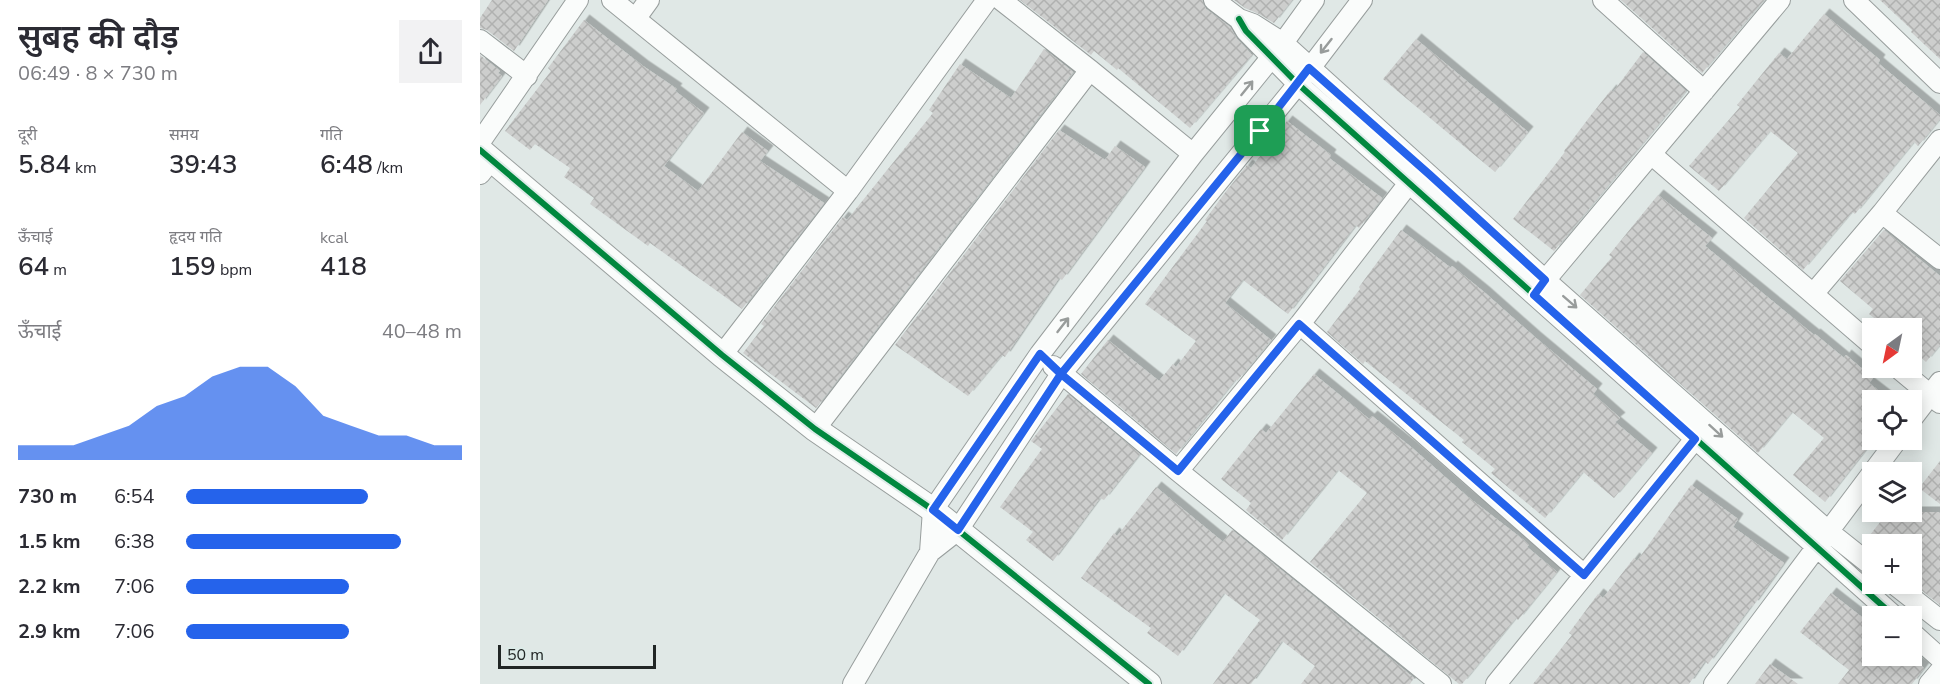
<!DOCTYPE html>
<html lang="hi">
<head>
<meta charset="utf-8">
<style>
	:root { --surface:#fff; --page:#f2f2f3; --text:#2b2b33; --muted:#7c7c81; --accent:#2563eb }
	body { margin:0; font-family:"Nunito Sans","Noto Sans Devanagari",sans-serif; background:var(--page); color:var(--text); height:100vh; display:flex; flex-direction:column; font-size:22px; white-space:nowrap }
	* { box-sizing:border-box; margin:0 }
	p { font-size:20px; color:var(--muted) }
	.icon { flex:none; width:33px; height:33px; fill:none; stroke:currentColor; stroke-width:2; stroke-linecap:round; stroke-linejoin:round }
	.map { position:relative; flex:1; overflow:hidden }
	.drawer { display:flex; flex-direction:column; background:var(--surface); width:480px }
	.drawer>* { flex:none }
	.needle { width:39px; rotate:213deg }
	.buttons { position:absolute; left:1382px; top:318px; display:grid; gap:12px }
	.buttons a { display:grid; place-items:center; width:60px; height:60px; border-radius:0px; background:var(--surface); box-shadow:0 3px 15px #0003; font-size:30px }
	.scale { position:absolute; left:18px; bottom:15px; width:158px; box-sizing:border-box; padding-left:6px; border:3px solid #212625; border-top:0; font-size:16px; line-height:21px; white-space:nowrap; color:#212625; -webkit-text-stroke:4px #ddebe8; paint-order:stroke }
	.pin { position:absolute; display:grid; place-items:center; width:51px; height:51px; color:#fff; margin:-26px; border-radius:12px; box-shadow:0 3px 9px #0006 }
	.round { display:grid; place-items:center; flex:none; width:63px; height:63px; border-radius:0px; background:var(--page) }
	.overview { display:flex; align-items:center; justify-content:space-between; height:102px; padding:0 18px }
	h1 { font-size:33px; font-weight:600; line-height:45px }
	.figures { display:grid; grid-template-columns:repeat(3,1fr); gap:9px; height:102px; padding:6px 18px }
	.figures div { display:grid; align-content:center }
	.figures b { font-size:26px; font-weight:600 }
	.figures small { font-size:16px; font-weight:400 }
	.figures p { font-size:16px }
	.chart { height:168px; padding:12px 18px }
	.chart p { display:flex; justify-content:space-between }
	.chart svg { width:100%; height:108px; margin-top:6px; fill:var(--accent); opacity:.7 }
	ul { padding:0 18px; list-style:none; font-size:20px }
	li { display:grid; grid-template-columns:96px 72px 1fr; align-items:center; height:45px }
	li i { height:15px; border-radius:8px; background:var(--accent) }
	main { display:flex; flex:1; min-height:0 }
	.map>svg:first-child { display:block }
	.building { fill:url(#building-cross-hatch); filter:url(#shadow) }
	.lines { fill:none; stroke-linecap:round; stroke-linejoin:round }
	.minor-casing { stroke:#989e9d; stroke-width:22 }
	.tertiary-casing { stroke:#989e9d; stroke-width:26 }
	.minor { stroke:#fafcfb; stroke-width:20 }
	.tertiary { stroke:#fafcfb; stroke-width:24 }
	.cycleway-casing { stroke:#ddebe8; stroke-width:10 }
	.cycleway { stroke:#00873e; stroke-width:6 }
	.oneway { stroke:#989c9b }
	.route-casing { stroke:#fff; stroke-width:12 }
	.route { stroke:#2563eb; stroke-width:8 }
</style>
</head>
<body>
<main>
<section class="drawer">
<div class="overview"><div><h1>सुबह की दौड़</h1><p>06:49 · 8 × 730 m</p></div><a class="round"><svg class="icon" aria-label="share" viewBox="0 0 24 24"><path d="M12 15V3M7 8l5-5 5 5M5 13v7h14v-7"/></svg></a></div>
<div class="figures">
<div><p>दूरी</p><b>5.84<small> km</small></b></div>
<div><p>समय</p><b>39:43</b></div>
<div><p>गति</p><b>6:48<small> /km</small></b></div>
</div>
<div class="figures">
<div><p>ऊँचाई</p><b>64<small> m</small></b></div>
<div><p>हृदय गति</p><b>159<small> bpm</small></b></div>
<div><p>kcal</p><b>418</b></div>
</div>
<div class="chart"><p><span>ऊँचाई</span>40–48 m</p>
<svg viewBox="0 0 160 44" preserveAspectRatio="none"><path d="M0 44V38L10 38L20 38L30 34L40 30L50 22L60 18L70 10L80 6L90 6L100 14L110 26L120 30L130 34L140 34L150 38L160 38V44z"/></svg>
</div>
<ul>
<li><b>730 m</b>6:54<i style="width:66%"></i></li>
<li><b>1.5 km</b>6:38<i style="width:78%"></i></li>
<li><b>2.2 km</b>7:06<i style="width:59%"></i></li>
<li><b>2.9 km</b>7:06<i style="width:59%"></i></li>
</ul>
</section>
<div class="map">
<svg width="1460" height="684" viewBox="0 0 1460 684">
	<defs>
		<pattern id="building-cross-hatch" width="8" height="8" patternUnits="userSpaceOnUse" patternTransform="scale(1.5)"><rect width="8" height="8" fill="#cdcecd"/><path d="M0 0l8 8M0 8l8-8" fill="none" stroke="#b0b1b0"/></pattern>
		<filter id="shadow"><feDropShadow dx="5.5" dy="-5.5" stdDeviation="0" flood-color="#0004"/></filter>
	</defs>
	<rect width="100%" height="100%" fill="#e0e8e6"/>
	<path class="building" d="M12 0H68L34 51 7 30 0 28V18Z
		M540 0H722L726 9 750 27 757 39 772 55 710 128 638 68 637 70 614 51 611 55Z
		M754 0H812L794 23 779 14 765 8Z
		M1141 0H1284L1222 73Z
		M1400 0H1460V59L1431 32 1432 30Z
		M1344 14 1400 60 1398 63 1460 115V119L1438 146 1434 142 1375 214 1372 212 1323 270 1264 218 1318 153 1290 131 1239 191 1209 166 1260 107 1257 105 1299 53 1307 59Z
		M104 20 163 66 197 89 195 91 224 113 184 166 218 191 262 132 288 151 280 161 344 203 262 309 170 243 168 246 110 204 114 198 84 177 90 168 55 144 50 150 25 131 71 71 68 68Z
		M936 39 1048 132 1015 172 903 79Z
		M564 49 593 72 336 408 263 353 284 326 281 324 363 217 367 220 453 113 449 110 480 64 531 98Z
		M1163 52 1206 91 1074 251 1033 219 1085 152 1084 151 1108 119 1131 90 1133 92Z
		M0 55 20 71 18 73 22 76 0 105Z
		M807 121 851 155 849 158 902 198 879 228 876 225 808 314 763 280 745 303 791 340 757 381 756 379 696 454 601 374 628 340 679 381 693 364 696 367 716 341 665 304 727 221 725 220 744 194 767 165 771 168Z
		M579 130 625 160 635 146 665 167 582 280 579 278 525 357 522 355 488 396 415 345Z
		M1178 195 1232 238 1225 246 1334 335 1335 334 1364 358 1366 355 1393 378 1389 383 1411 400H1392V442L1345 502 1313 475 1344 438 1312 412 1278 453 1100 295 1132 257 1129 255Z
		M921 230 971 268 972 266 1004 292 1056 338 1117 389 1113 394 1140 418 1135 422 1172 453 1134 498 1103 472 1065 518 1011 473 1015 469 982 442 984 440 885 361 883 364 847 332 880 289 879 287Z
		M1404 230 1460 276V345L1446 362 1431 349V328H1407L1389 314 1393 309 1360 281Z
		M834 374 889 419 892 416 931 447 988 497 1045 541 1049 545 1047 547 1077 572 1038 620 1036 618 982 684H979L830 562 887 493 858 470 802 540 766 510 771 503 741 479 781 429 786 433Z
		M588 394 660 454 624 500 620 498 573 561 546 540 553 532 520 507 562 449 551 441Z
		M1460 461V504L1439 488Z
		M1211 485 1258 519 1253 527 1304 563 1273 606 1272 605 1228 664 1225 661 1209 684H1053L1092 635 1089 633 1118 594 1123 598 1154 558 1157 561Z
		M676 487 743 542 752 530 934 678 930 684H821L835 666 802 641 771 684H733L780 620 744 593 698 656 667 633 671 628 601 578 634 533 637 536Z
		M1408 512H1460V605L1431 582V544H1383Z
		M1351 593 1392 625V656H1428L1444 668 1432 684H1358L1369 670 1320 632Z
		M1290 664 1318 684H1275Z"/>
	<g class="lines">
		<g class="minor-casing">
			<path id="minor" d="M132 0 368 191
				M521 0 610 70 713 154
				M734 0 759 19 773 24 803 43 1065 280 1348 531 1392 566
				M1123 0 1224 91
				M1374 0 1460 83
				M156 18 169 0
				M759 19 766 31 818 84 1414 616
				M0 40 47 76
				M1460 140 1402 213 1460 259
				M0 142 98 0
				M1171 154 1392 345
				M0 174 11 160
				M1057 290 1300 0
				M1333 294 1402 213
				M820 324 1104 575
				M242 355 368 191 507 0
				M573 366 698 471 961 684
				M1418 368 1460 403
				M1431 420 1460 382
				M335 429 610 70
				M698 471 820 324 929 183
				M450 552 478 530 581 374 818 84 882 0
				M1414 584 1460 620
				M1431 632 1460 658
				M373 684 450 552 453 510 560 354 713 154 803 43 834 0
				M1016 684 1215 439
				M1234 684 1417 440
				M1449 684 1460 671"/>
		</g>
		<g class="tertiary-casing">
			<path id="tertiary" d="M0 150 242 355 335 429 453 510 669 684"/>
		</g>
		<use href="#minor" class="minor"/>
		<use href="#tertiary" class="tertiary"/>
		<g class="cycleway-casing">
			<path id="cycleway" d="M759 19 766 31 818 84 1414 616
				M0 150 242 355 335 429 453 510 669 684"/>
		</g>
		<use href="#cycleway" class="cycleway"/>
	</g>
	<defs><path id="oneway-shaft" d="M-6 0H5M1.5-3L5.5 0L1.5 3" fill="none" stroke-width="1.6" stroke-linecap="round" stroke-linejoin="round" transform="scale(1.5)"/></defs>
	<g class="oneway">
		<use href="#oneway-shaft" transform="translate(846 46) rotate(128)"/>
		<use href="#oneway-shaft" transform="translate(767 88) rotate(-51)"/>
		<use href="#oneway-shaft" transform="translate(1090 302) rotate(41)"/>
		<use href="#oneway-shaft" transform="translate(583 325) rotate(-52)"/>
		<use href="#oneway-shaft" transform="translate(1236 431) rotate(42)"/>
	</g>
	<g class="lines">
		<g class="route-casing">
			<path id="route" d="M780 131 581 374 560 354 453 510 478 530 581 374 698 471 819 324 1104 575 1215 439 1054 295 1065 280 950 175 829 68 780 131"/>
		</g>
		<use href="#route" class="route"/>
	</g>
</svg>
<div class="buttons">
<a><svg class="needle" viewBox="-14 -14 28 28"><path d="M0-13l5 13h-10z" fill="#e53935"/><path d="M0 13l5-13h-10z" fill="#7c7c81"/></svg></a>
<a><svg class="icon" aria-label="locate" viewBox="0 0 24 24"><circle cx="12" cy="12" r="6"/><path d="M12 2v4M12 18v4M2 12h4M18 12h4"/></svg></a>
<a><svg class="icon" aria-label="layers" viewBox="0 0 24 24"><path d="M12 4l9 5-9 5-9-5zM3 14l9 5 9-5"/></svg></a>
<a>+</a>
<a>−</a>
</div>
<div class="scale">50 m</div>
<div class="pin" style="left:780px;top:131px;background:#1e9e55"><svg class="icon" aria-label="arrive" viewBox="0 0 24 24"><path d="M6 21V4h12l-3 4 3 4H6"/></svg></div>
</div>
</main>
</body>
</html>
